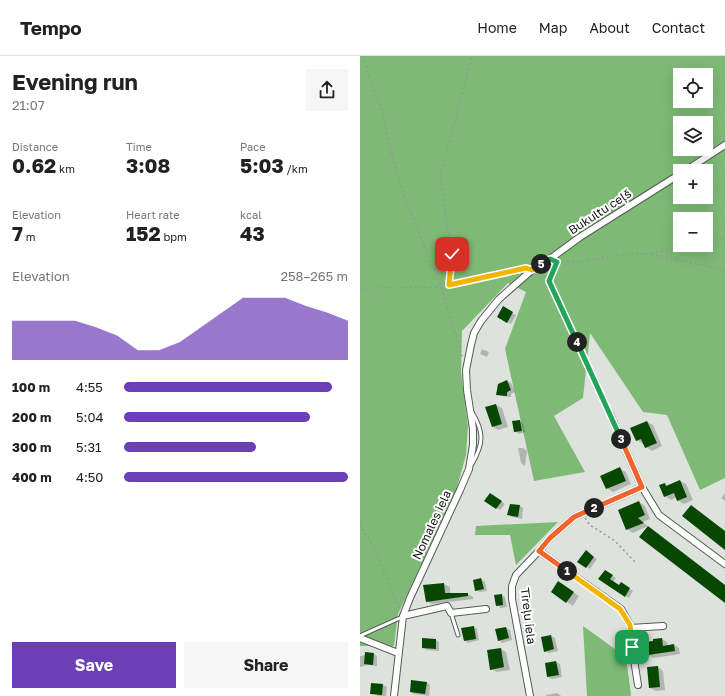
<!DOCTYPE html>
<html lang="en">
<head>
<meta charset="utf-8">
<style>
	:root { --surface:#fff; --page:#f6f6f6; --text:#222; --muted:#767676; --line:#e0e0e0; --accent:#6c3fb7 }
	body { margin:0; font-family:"Golos Text",sans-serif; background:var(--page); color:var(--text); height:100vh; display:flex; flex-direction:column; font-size:15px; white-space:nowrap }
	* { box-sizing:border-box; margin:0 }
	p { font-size:13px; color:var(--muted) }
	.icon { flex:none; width:22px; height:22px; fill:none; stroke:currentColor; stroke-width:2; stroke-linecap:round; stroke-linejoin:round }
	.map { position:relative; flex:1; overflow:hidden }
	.details { display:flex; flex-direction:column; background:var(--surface); width:360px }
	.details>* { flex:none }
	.buttons { position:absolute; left:313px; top:12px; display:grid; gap:8px }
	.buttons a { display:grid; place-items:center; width:40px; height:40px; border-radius:0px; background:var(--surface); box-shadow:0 4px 16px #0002; font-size:20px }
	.pin { position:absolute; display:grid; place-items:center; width:34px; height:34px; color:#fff; margin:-17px; border-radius:8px; box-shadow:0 2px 6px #0006 }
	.km { position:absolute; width:20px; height:20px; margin:-10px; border-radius:50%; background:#222; color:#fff; font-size:11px; line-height:20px; text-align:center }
	.round { display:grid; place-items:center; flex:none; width:42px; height:42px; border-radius:0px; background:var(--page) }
	.overview { display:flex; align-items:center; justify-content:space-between; height:68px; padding:0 12px }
	h1 { font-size:22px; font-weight:700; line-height:30px }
	.metrics { display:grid; grid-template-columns:repeat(3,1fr); gap:6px; height:68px; padding:4px 12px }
	.metrics div { display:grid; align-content:center }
	.metrics b { font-size:20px; font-weight:700 }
	.metrics small { font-size:11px; font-weight:400 }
	.metrics p { font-size:11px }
	.chart { height:112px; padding:8px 12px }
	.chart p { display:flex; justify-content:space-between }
	.chart svg { width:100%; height:72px; margin-top:4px; fill:var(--accent); opacity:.7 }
	.button { display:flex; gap:8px; margin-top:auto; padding:8px 12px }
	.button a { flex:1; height:46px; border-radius:0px; background:var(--accent); color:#fff; font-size:16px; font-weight:700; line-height:46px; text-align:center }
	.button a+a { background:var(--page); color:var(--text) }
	ul { padding:0 12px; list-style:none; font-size:13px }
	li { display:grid; grid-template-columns:64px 48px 1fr; align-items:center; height:30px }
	li i { height:10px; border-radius:5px; background:var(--accent) }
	header { display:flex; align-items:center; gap:24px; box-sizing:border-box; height:56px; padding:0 20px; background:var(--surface); border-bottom:1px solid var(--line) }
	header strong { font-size:19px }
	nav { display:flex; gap:22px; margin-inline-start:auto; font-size:14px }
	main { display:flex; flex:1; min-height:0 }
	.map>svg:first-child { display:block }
	.forest { fill:#7eba76; fill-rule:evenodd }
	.shadow { fill:#0003 }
	.building { fill:#074702 }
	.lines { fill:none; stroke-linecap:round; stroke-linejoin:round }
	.lane-casing { stroke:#555b55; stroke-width:5 }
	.street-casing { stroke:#555b55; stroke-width:8 }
	.path { stroke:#939893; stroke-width:1.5; stroke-dasharray:2 3; stroke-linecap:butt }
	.lane { stroke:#fff; stroke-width:3 }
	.street { stroke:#fff; stroke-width:6 }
	.split-1-casing { stroke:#fff; stroke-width:8 }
	.split-2-casing { stroke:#fff; stroke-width:8 }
	.split-3-casing { stroke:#fff; stroke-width:8 }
	.split-4-casing { stroke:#fff; stroke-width:8 }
	.split-5-casing { stroke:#fff; stroke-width:8 }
	.split-6-casing { stroke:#fff; stroke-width:8 }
	.split-1 { stroke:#f5b400; stroke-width:5 }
	.split-2 { stroke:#f0652b; stroke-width:5 }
	.split-3 { stroke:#f0652b; stroke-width:5 }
	.split-4 { stroke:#22a559; stroke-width:5 }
	.split-5 { stroke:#22a559; stroke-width:5 }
	.split-6 { stroke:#f5b400; stroke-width:5 }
	.labels { text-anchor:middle; stroke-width:4; stroke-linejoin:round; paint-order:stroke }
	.street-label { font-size:12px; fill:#111311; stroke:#fff }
</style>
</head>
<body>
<header>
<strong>Tempo</strong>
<nav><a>Home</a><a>Map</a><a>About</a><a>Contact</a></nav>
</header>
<main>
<section class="details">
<div class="overview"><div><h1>Evening run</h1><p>21:07</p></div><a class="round"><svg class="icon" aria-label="share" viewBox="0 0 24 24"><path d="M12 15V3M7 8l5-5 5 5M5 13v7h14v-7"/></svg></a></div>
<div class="metrics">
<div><p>Distance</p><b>0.62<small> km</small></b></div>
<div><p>Time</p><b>3:08</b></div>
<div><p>Pace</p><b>5:03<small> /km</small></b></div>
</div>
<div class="metrics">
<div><p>Elevation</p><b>7<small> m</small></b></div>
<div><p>Heart rate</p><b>152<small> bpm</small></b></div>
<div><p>kcal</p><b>43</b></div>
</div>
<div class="chart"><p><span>Elevation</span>258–265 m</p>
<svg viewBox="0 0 160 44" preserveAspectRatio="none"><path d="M0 44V20L10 20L20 20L30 20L40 24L50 29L60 38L70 38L80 33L90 24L100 15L110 6L120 6L130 6L140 11L150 15L160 20V44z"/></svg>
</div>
<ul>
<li><b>100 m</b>4:55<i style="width:93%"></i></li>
<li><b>200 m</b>5:04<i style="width:83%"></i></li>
<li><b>300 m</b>5:31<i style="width:59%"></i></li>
<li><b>400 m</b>4:50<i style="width:100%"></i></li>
</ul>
<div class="button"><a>Save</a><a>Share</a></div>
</section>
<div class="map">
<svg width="365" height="640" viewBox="0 0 365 640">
	<rect width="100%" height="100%" fill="#dde3dc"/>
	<path class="forest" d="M0 0H365V422L340 434 307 359 283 356 230 277 223 342 194 360 225 416 174 425 145 293 166 236 148 227 102 275 101 316 108 370 106 399 96 435 38 558 34 590H0ZM320 19H346V45H320ZM320 67H346V93H320ZM320 115H346V141H320ZM320 163H346V189H320Z
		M198 466 156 509 150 479H115L116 470Z
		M223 570 266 601 271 639 270 640H227Z"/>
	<path class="shadow" d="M143 252 156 259 151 268 138 261Z
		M122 293 129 296 127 301 120 298Z
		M147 325 151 327 155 336 151 338V341L141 340 137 338Z
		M136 349 142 352 148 371 138 374 133 371Z
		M159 365 163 367 165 376 159 378 155 375Z
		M287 366 293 369 302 390 292 395 286 391 284 387 283 388 277 384Z
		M158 392H163L167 395 165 410 161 407Z
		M260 413 266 416 271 428 253 436 247 432Z
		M320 425 326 428 333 444 324 448 318 445 317 441 311 444 305 440V428L308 430Z
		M365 437V445L361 442Z
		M134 440 145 448 140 454 126 445Z
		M279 446 285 450 290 463 282 466 288 470 273 477 267 473Z
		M160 450 163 452 162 463 152 461 149 459Z
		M229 498 237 503 230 513 227 511Z
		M248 517 256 522 253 526 260 530 261 528 273 535 269 542 239 522Z
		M121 523 125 526 127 535 120 536 116 534Z
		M84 528 90 531V538H107L113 541V543L72 548 66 545Z
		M204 530 219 540 213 550 192 536Z
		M141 539 145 541 147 551 141 552 137 549Z
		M113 571 117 573 119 584 108 587 105 584Z
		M146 572 150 574 152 584 142 587 139 584 136 574Z
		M191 580 195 582 198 595 189 597 185 595Z
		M302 583 307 586 308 590 314 589 319 592 320 598 294 602 288 599Z
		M76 584 79 586V595L67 594 63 592Z
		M141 593 146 596 150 614 137 616 131 613Z
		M14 598 17 600V610L8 609 0 611V600Z
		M196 606 200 608 202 621 192 623 188 621Z
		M298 611 303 615 305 634 296 635 290 632Z
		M67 627 70 629 69 640 54 638 51 636Z
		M16 628 23 629 27 631 26 640H18L15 638Z
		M197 637 200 639 201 640H186V639Z"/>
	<path class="building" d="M143 250 153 256 147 267 137 261Z
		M147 324 151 334 147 336V340L136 339 138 328Z
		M136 348 142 368 132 371 125 351Z
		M160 364 162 375 154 376 152 365Z
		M287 365 297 387 285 392 281 383 276 385 270 372Z
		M260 411 266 425 246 433 240 420Z
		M320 424 327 441 317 445 314 437 304 441 299 429 305 427 306 430Z
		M130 437 142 445 136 453 124 445Z
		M279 445 285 459 278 462 284 467 266 474 258 454Z
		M150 448 160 449 158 461 147 459Z
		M331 449 365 475V494L322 460Z
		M288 470 365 529V547L279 481Z
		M226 494 234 501 226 512 217 506Z
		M245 514 253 519 250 523 259 529 261 526 270 532 265 541 238 523Z
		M121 522 124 533 115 535 113 524Z
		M198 525 214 536 206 547 191 536Z
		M84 527 85 537H108V540L66 546 63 529Z
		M142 538 143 549 136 550 134 539Z
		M114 570 116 583 104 585 101 572Z
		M146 571 149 582 138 585 135 573Z
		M191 579 194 593 184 596 181 581Z
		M62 582 76 583V593L62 592Z
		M302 582 303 590 314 588 315 595 288 599 286 586 293 585V583Z
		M141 592 144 611 130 614 127 594Z
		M5 596 14 597 13 609 4 608Z
		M196 605 199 619 187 621 185 607Z
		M298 610 300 631 289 632 287 611Z
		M51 624 67 626 65 638 50 636Z
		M11 627 23 628 22 639 10 638Z"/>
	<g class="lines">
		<g class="lane-casing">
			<path id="lane" d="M112 408C124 387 124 376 112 356
				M91 557 98 579
				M0 580 42 561"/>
		</g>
		<g class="street-casing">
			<path id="street" d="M325 115 365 89
				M250 358 282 431 299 459 365 508
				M179 495 261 553 270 569 272 591 278 629
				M43 560 87 550 91 557 126 553
				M270 572 303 570
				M0 582 38 597
				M34 640 43 560 50 542 100 434 109 413 113 389V373L107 334 106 314 111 289 114 277 121 265 139 243 172 214 190 203 220 181 320 118
				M170 640 152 543V530L156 519 179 495 190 482 214 461 282 431"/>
		</g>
		<path class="path" d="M4 0 11 28 22 53 29 88 43 137 81 231 102 300
			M346 186 365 182
			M291 198 365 214
			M197 206H217L264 198H289L331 189
			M197 207 189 225 248 352
			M89 229 92 199 80 121 112 0
			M0 234 11 232 81 231 164 212
			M225 462 230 469 255 485 275 506
			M0 469 16 495 39 552"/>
		<use href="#lane" class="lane"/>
		<use href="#street" class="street"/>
	</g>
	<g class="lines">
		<g class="split-1-casing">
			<path id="split-1" d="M207 515 260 553 270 569 272 591"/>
		</g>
		<g class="split-2-casing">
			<path id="split-2" d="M207 515 179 495 190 482 214 461 234 452"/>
		</g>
		<g class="split-3-casing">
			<path id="split-3" d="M234 452 282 431 261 383"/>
		</g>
		<g class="split-4-casing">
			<path id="split-4" d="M217 286 261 383"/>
		</g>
		<g class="split-5-casing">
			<path id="split-5" d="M181 208 190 203 197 206 189 225 217 286"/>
		</g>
		<g class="split-6-casing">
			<path id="split-6" d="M92 198 89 229 166 212 172 214 181 208"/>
		</g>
		<use href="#split-1" class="split-1"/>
		<use href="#split-2" class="split-2"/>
		<use href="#split-3" class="split-3"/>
		<use href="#split-4" class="split-4"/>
		<use href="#split-5" class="split-5"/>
		<use href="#split-6" class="split-6"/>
	</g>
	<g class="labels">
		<g class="street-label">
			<text transform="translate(240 156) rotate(-33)" y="4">Bukultu ceļš</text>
			<text transform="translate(72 469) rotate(-65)" y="4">Nomales iela</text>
			<text transform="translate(168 560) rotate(83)" y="4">Tīreļu iela</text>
		</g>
	</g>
</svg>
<div class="buttons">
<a><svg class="icon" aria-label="locate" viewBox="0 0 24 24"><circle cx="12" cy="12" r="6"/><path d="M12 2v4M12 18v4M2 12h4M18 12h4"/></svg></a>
<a><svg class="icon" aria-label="layers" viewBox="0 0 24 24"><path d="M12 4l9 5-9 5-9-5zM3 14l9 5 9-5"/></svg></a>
<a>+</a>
<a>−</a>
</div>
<div class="pin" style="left:272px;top:591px;background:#1e9e55"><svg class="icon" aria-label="arrive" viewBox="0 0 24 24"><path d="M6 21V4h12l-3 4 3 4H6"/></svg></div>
<div class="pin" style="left:92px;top:198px;background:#d93025"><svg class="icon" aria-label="check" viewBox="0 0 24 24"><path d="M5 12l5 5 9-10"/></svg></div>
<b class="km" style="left:207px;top:515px">1</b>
<b class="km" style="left:234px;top:452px">2</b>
<b class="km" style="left:261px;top:383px">3</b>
<b class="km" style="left:217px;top:286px">4</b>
<b class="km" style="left:181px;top:208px">5</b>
</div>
</main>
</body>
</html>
